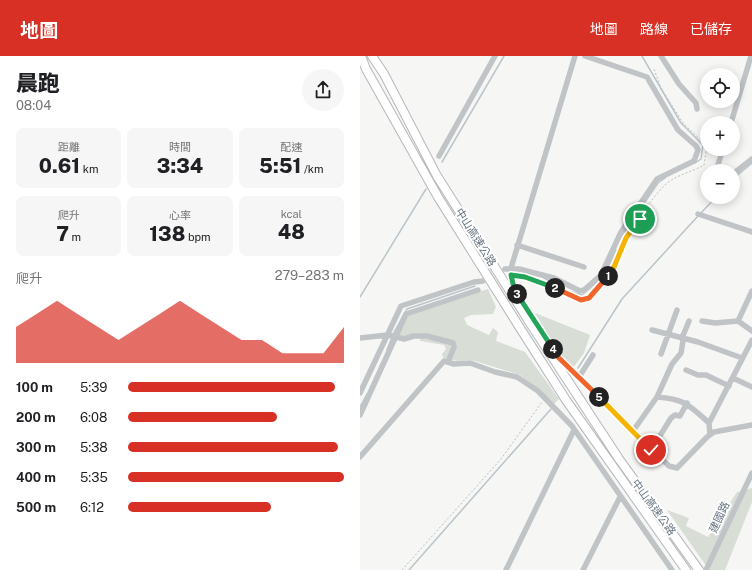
<!DOCTYPE html>
<html lang="zh-TW">
<head>
<meta charset="utf-8">
<style>
	:root { --surface:#fff; --page:#f6f6f6; --text:#202124; --muted:#757577; --accent:#d93025 }
	body { margin:0; font-family:"Public Sans","Noto Sans TC",sans-serif; background:var(--page); color:var(--text); height:100vh; display:flex; flex-direction:column; font-size:15px; white-space:nowrap }
	* { box-sizing:border-box; margin:0 }
	p { font-size:13px; color:var(--muted) }
	.icon { flex:none; width:22px; height:22px; fill:none; stroke:currentColor; stroke-width:2; stroke-linecap:round; stroke-linejoin:round }
	.map { position:relative; flex:1; overflow:hidden }
	.panel { display:flex; flex-direction:column; background:var(--surface); width:360px }
	.panel>* { flex:none }
	.buttons { position:absolute; left:340px; top:12px; display:grid; gap:8px }
	.buttons a { display:grid; place-items:center; width:40px; height:40px; border-radius:50%; background:var(--surface); box-shadow:0 2px 10px #0003; font-size:20px }
	.pin { position:absolute; display:grid; place-items:center; width:34px; height:34px; color:#fff; margin:-17px; border:2px solid #fff; border-radius:50%; box-shadow:0 1px 4px #0007 }
	.km { position:absolute; width:20px; height:20px; margin:-10px; border-radius:50%; background:#222; color:#fff; font-size:11px; line-height:20px; text-align:center }
	.round { display:grid; place-items:center; flex:none; width:42px; height:42px; border-radius:21px; background:var(--page) }
	.overview { display:flex; align-items:center; justify-content:space-between; height:68px; padding:0 16px }
	h1 { font-size:22px; font-weight:800; line-height:30px }
	.stats { display:grid; grid-template-columns:repeat(3,1fr); gap:6px; height:68px; padding:4px 16px }
	.stats div { display:grid; align-content:center; border-radius:8px; background:var(--page); text-align:center }
	.stats b { font-size:20px; font-weight:800 }
	.stats small { font-size:11px; font-weight:400 }
	.stats p { font-size:11px }
	.chart { height:112px; padding:8px 16px }
	.chart p { display:flex; justify-content:space-between }
	.chart svg { width:100%; height:72px; margin-top:4px; fill:var(--accent); opacity:.7 }
	ul { padding:0 16px; list-style:none; font-size:13px }
	li { display:grid; grid-template-columns:64px 48px 1fr; align-items:center; height:30px }
	li i { height:10px; border-radius:5px; background:var(--accent) }
	header { display:flex; align-items:center; gap:24px; box-sizing:border-box; height:56px; padding:0 20px; background:var(--accent); color:#fff }
	header strong { font-size:19px }
	nav { display:flex; gap:22px; margin-inline-start:auto; font-size:14px }
	main { display:flex; flex:1; min-height:0 }
	.map>svg:first-child { display:block }
	.green { fill:#d8ddd5 }
	.lines { fill:none; stroke-linecap:round; stroke-linejoin:round }
	.stream { stroke:#bbc4c9; stroke-width:1.5 }
	.highway-casing { stroke:#b5b8bb; stroke-width:10 }
	.path { stroke:#babdbf; stroke-width:1; stroke-dasharray:2 2; stroke-linecap:butt }
	.minor { stroke:#c0c4c7; stroke-width:5.5 }
	.highway { stroke:#fff; stroke-width:8 }
	.split-1-casing { stroke:#fff; stroke-width:8 }
	.split-2-casing { stroke:#fff; stroke-width:8 }
	.split-3-casing { stroke:#fff; stroke-width:8 }
	.split-4-casing { stroke:#fff; stroke-width:8 }
	.split-5-casing { stroke:#fff; stroke-width:8 }
	.split-6-casing { stroke:#fff; stroke-width:8 }
	.split-1 { stroke:#f5b400; stroke-width:5 }
	.split-2 { stroke:#f0652b; stroke-width:5 }
	.split-3 { stroke:#22a559; stroke-width:5 }
	.split-4 { stroke:#22a559; stroke-width:5 }
	.split-5 { stroke:#f0652b; stroke-width:5 }
	.split-6 { stroke:#f5b400; stroke-width:5 }
	.labels { text-anchor:middle; stroke-width:4; stroke-linejoin:round; paint-order:stroke }
	.street-label { font-size:11px; fill:#687682; stroke:#fff }
</style>
</head>
<body>
<header>
<strong>地圖</strong>
<nav><a>地圖</a><a>路線</a><a>已儲存</a></nav>
</header>
<main>
<section class="panel">
<div class="overview"><div><h1>晨跑</h1><p>08:04</p></div><a class="round"><svg class="icon" aria-label="share" viewBox="0 0 24 24"><path d="M12 15V3M7 8l5-5 5 5M5 13v7h14v-7"/></svg></a></div>
<div class="stats">
<div><p>距離</p><b>0.61<small> km</small></b></div>
<div><p>時間</p><b>3:34</b></div>
<div><p>配速</p><b>5:51<small> /km</small></b></div>
</div>
<div class="stats">
<div><p>爬升</p><b>7<small> m</small></b></div>
<div><p>心率</p><b>138<small> bpm</small></b></div>
<div><p>kcal</p><b>48</b></div>
</div>
<div class="chart"><p><span>爬升</span>279–283 m</p>
<svg viewBox="0 0 160 44" preserveAspectRatio="none"><path d="M0 44V22L10 14L20 6L30 14L40 22L50 30L60 22L70 14L80 6L90 14L100 22L110 30L120 30L130 38L140 38L150 38L160 22V44z"/></svg>
</div>
<ul>
<li><b>100 m</b>5:39<i style="width:96%"></i></li>
<li><b>200 m</b>6:08<i style="width:69%"></i></li>
<li><b>300 m</b>5:38<i style="width:97%"></i></li>
<li><b>400 m</b>5:35<i style="width:100%"></i></li>
<li><b>500 m</b>6:12<i style="width:66%"></i></li>
</ul>
</section>
<div class="map">
<svg width="392" height="514" viewBox="0 0 392 514">
	<rect width="100%" height="100%" fill="#f6f7f4"/>
	<path class="green" d="M128 233 136 251 133 258 111 259 104 262 107 269 129 279 133 272 138 276 136 285 165 296 199 343 194 348 160 319 115 305 108 304 98 305 83 302 82 298 86 293 84 289 60 285V282L38 281 48 259 52 256Z
		M175 257 230 279 224 297 210 316Z
		M392 432V446L365 514H349L307 454 329 462 326 470 348 481 377 436Z"/>
	<g class="lines">
		<path class="stream" d="M282 0 321 67 343 89 341 103 335 107
			M82 106 144 0
			M373 123 392 107
			M341 157 356 141
			M261 181 298 127 305 122
			M184 222 209 235 222 239 244 220 256 194
			M0 241 66 133
			M33 278 47 253 115 230
			M27 294 32 281
			M218 312 262 243 338 160
			M0 351 7 338
			M49 514 191 353"/>
		<g class="highway-casing">
			<path id="highway" d="M1 0 6 13 78 141 160 272 206 344 326 514
				M12 0 24 18 77 120 172 270 259 403 339 514"/>
		</g>
		<path class="path" d="M152 227 151 219C175 219 199 234 221 244 248 236 255 204 266 182 275 167 292 142 304 130 313 120 332 116 344 109L347 90 323 67 301 32 294 13
			M205 308 216 318
			M42 514 141 403 182 346"/>
		<path class="minor" d="M301 0 319 28 336 47 337 53
			M371 67 391 0
			M79 100 135 0
			M356 115 363 93
			M373 118 392 103
			M338 158 392 176
			M157 189 224 211
			M151 212 215 0
			M145 213H159L194 222 220 235 224 234 241 219 261 176 297 123 334 105 338 94 336 90 318 74 287 21 225 0
			M392 235 378 265 392 275
			M342 265 355 267 378 265
			M292 274 338 286 382 302
			M0 282 28 279 44 283 54 280H67L93 287 94 291 88 306
			M301 298 317 254
			M233 299 219 321 309 410 317 412 347 381 354 376 392 369
			M326 314 338 319H346L369 330
			M373 322 392 331
			M0 337 41 250 114 226 123 225
			M297 341C325 343 329 349 349 367
			M0 359 46 258 118 234
			M273 375 297 341 312 308 321 297 323 285 322 282 329 265
			M350 379 349 367 392 284
			M291 394 311 362 315 359 320 360 327 347
			M0 401 84 305 94 308 110 307 135 316 157 321 178 335 212 370 312 514
			M146 514 214 374
			M223 514 260 441
			M346 514 392 417"/>
		<use href="#highway" class="highway"/>
	</g>
	<g class="lines">
		<g class="split-1-casing">
			<path id="split-1" d="M248 220 254 211 266 182 280 163"/>
		</g>
		<g class="split-2-casing">
			<path id="split-2" d="M195 232 221 244 229 242 248 220"/>
		</g>
		<g class="split-3-casing">
			<path id="split-3" d="M157 238 154 232 151 219 165 221 195 232"/>
		</g>
		<g class="split-4-casing">
			<path id="split-4" d="M157 238 193 293"/>
		</g>
		<g class="split-5-casing">
			<path id="split-5" d="M193 293 198 301 239 341"/>
		</g>
		<g class="split-6-casing">
			<path id="split-6" d="M239 341 291 394"/>
		</g>
		<use href="#split-1" class="split-1"/>
		<use href="#split-2" class="split-2"/>
		<use href="#split-3" class="split-3"/>
		<use href="#split-4" class="split-4"/>
		<use href="#split-5" class="split-5"/>
		<use href="#split-6" class="split-6"/>
	</g>
	<g class="labels">
		<g class="street-label">
			<text transform="translate(116 181) rotate(58)" y="4">中山高速公路</text>
			<text transform="translate(294 451) rotate(54)" y="4">中山高速公路</text>
			<text transform="translate(359 461) rotate(-65)" y="4">建國路</text>
		</g>
	</g>
</svg>
<div class="buttons">
<a><svg class="icon" aria-label="locate" viewBox="0 0 24 24"><circle cx="12" cy="12" r="6"/><path d="M12 2v4M12 18v4M2 12h4M18 12h4"/></svg></a>
<a>+</a>
<a>−</a>
</div>
<div class="pin" style="left:280px;top:163px;background:#1e9e55"><svg class="icon" aria-label="arrive" viewBox="0 0 24 24"><path d="M6 21V4h12l-3 4 3 4H6"/></svg></div>
<div class="pin" style="left:291px;top:394px;background:#d93025"><svg class="icon" aria-label="check" viewBox="0 0 24 24"><path d="M5 12l5 5 9-10"/></svg></div>
<b class="km" style="left:248px;top:220px">1</b>
<b class="km" style="left:195px;top:232px">2</b>
<b class="km" style="left:157px;top:238px">3</b>
<b class="km" style="left:193px;top:293px">4</b>
<b class="km" style="left:239px;top:341px">5</b>
</div>
</main>
</body>
</html>
